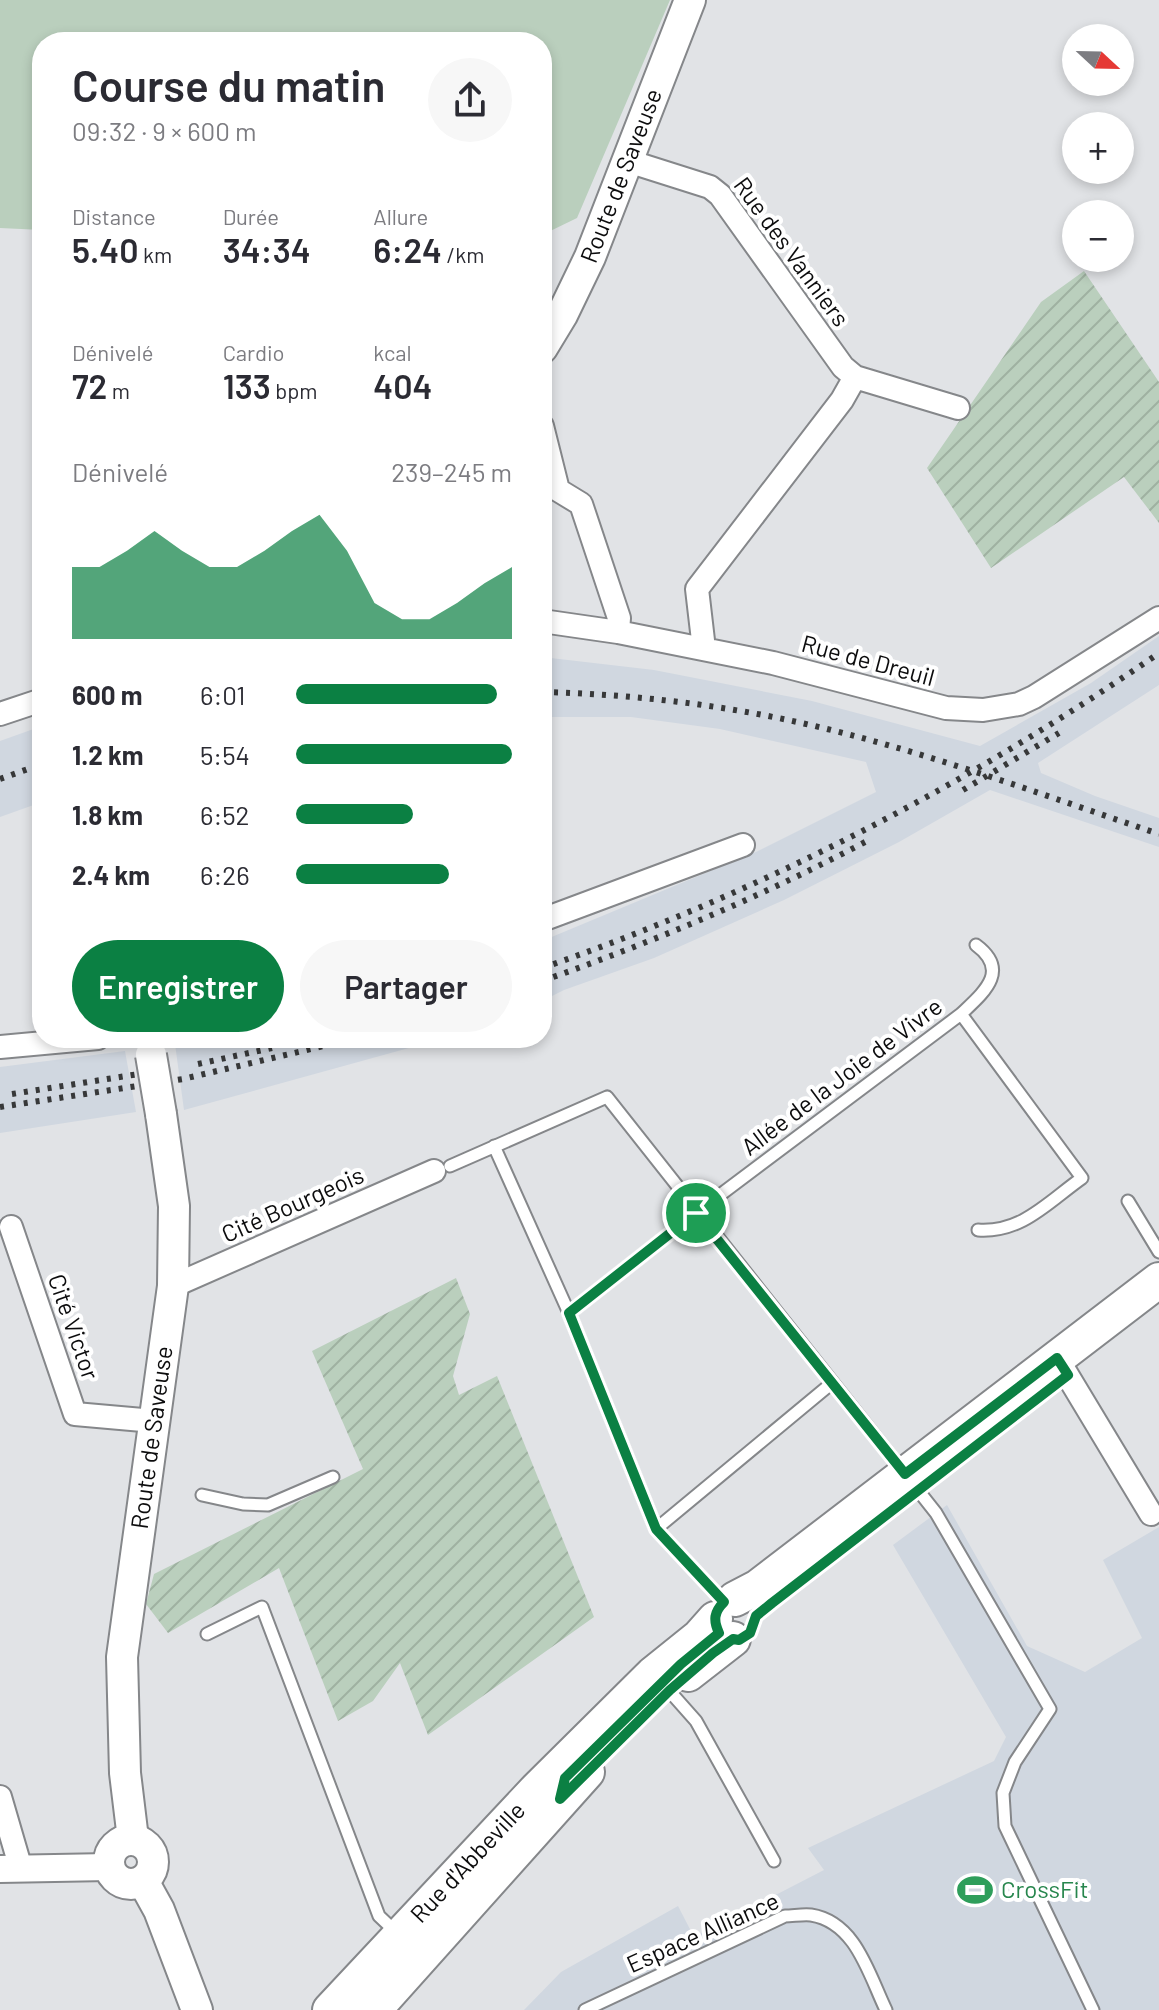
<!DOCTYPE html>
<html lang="fr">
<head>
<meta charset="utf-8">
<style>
	:root { --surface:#fff; --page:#f7f7f7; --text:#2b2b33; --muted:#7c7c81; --accent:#0b8043 }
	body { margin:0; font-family:Barlow,sans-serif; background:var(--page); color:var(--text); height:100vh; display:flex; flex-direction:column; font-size:30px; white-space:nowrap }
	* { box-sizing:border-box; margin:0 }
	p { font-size:26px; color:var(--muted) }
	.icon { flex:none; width:44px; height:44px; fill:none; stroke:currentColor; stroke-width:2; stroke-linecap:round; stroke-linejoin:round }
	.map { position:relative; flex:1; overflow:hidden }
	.details { position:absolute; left:32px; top:32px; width:520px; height:1016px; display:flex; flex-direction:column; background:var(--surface); border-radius:32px; box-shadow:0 4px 12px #0003 }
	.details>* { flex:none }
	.needle { width:52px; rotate:112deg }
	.buttons { position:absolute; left:1062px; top:24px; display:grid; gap:16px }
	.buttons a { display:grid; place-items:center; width:72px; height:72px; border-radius:50%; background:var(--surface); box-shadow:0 4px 12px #0003; font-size:40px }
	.pin { position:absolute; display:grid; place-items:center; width:68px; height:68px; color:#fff; margin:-34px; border:4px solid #fff; border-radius:50%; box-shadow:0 2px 8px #0007 }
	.round { display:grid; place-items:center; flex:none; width:84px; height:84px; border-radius:42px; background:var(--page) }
	.overview { display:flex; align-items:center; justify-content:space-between; height:136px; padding:0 40px }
	h1 { font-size:44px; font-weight:600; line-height:60px }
	.stats { display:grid; grid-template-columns:repeat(3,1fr); gap:12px; height:136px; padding:8px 40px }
	.stats div { display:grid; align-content:center }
	.stats b { font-size:34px; font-weight:600 }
	.stats small { font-size:22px; font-weight:400 }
	.stats p { font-size:22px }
	.chart { height:224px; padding:16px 40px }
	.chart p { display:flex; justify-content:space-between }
	.chart svg { width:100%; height:144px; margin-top:8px; fill:var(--accent); opacity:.7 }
	.action { display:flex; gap:16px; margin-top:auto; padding:16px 40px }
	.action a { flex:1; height:92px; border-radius:48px; background:var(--accent); color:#fff; font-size:32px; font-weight:600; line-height:92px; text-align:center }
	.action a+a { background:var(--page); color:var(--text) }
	ul { padding:0 40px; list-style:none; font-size:26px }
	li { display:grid; grid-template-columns:128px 96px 1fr; align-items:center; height:60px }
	li i { height:20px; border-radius:10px; background:var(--accent) }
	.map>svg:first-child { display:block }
	.built { fill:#d0d7e0 }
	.grass { fill:#bacfbd }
	.garden { fill:url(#garden-furrows) }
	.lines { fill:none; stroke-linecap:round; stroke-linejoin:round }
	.service-casing { stroke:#85878a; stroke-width:15 }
	.minor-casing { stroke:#85878a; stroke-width:26 }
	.tertiary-casing { stroke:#85878a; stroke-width:30 }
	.secondary-casing { stroke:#85878a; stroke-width:34 }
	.primary-casing { stroke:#85878a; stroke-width:38 }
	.service { stroke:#fff; stroke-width:11 }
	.minor { stroke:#fff; stroke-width:22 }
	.tertiary { stroke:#fff; stroke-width:26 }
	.secondary { stroke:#fff; stroke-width:30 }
	.primary { stroke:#fff; stroke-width:34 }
	.rail { stroke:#373839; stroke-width:6; stroke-dasharray:4 8; stroke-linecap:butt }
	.secondary-bridge-casing { stroke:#85878a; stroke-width:34; stroke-linecap:butt }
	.secondary-bridge { stroke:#fff; stroke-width:30 }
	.route-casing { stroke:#fff; stroke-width:16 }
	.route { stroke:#0b8043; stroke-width:10 }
	.labels { text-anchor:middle; stroke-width:8; stroke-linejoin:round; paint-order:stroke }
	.street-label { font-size:24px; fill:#0c0c0d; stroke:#fff }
	.leisure-label { font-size:24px; fill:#27864d; stroke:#fff; text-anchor:start }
</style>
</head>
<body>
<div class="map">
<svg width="1159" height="2010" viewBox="0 0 1159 2010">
	<defs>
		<pattern id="garden-furrows" width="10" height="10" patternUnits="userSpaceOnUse" patternTransform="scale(2)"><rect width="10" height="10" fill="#bacfbd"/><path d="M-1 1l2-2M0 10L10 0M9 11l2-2" fill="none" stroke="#9fb1a1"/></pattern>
	</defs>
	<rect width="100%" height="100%" fill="#e1e3e6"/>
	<path class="built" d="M1159 636V685L1038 763 1041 773 1095 796 1159 818V847L990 790 899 842 784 900 654 958 564 990 542 1001V941L756 852 876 792 866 762 720 729 631 717H542V657L654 670 812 701 980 746 1091 683Z
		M42 726V802L0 817V741Z
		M203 1038H445L184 1110 175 1044Z
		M125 1051 136 1112 0 1133V1067Z
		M947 1505 1027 1646 1085 1672 1142 1638 1103 1560 1159 1527V2010H524L561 1972 678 1906 694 1937 824 1870 808 1848 994 1761 1006 1737 893 1545Z"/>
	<path class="grass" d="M0 0H670L577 218 542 235V42H42V230L0 228Z"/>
	<path class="garden" d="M1084 271 1159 382V523L1124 477 991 568 927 468 1041 302Z
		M456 1278 470 1314 453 1376 459 1395 497 1376 594 1617 428 1735 400 1663 373 1701 338 1721 279 1568 168 1633 146 1604 154 1574 363 1469 312 1351Z"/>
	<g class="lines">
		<g class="service-casing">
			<path id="service" d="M961 1014C983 993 1011 971 976 945
				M494 1146 569 1313 656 1529 724 1602
				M450 1166 607 1097 936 1513 1050 1709 1015 1762 1003 1793 1005 1826 1093 2010
				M1128 1201 1159 1252
				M569 1313 696 1213 961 1014 1082 1178C1048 1202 1022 1233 978 1230
				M202 1495 243 1504 268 1505 333 1477
				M656 1529 832 1383
				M207 1634 262 1607 379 1916 398 1934
				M657 1677 696 1721 774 1861
				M354 2010 367 1995
				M585 2010 785 1916C793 1916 803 1914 811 1915 856 1922 869 1975 886 2010"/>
		</g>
		<g class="minor-casing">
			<path id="minor" d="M628 161 710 187 720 195 843 367 855 377 958 408
				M542 426 558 490 581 504 619 618 618 632
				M542 621 618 632 773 663 946 708 983 710 1019 704 1034 697 1159 618
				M704 649 697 589 842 400 855 377
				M0 714 42 700
				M542 920 743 845
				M0 1047 98 1038
				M11 1227 75 1414 154 1421
				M173 1286 434 1171
				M1057 1358 1151 1514
				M0 1797 21 1869"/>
		</g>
		<g class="tertiary-casing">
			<path id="tertiary" d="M0 1869 109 1867"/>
		</g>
		<g class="secondary-casing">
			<g id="secondary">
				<path id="s1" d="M542 348 562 315 590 257 690 0"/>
				<path id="s2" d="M133 1839 125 1773 122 1657 173 1286 174 1206 161 1114"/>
				<circle cx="131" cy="1862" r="22"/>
				<path d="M143 1881 159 1910 197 2010"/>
			</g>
		</g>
		<g class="primary-casing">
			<g id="primary">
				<path d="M735 1599 758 1587 1159 1280"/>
				<path d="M688 1674 733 1639"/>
				<path id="s3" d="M330 2010 537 1789 653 1674 699 1637 715 1619"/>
				<path d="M374 2010 587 1772"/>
			</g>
		</g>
		<use href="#service" class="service"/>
		<use href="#minor" class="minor"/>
		<use href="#tertiary" class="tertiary"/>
		<use href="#secondary" class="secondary"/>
		<use href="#primary" class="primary"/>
		<path class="rail" d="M542 692C625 694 707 703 788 720 914 747 1037 793 1159 834
			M0 779 42 764
			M963 790 1059 733
			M542 968C760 893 970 784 1159 653
			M542 981C653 942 763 896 867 841
			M198 1064 272 1048
			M12 1094 158 1071
			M0 1107 183 1079 358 1038"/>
		<g class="secondary-bridge-casing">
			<path id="secondary-bridge" d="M151 1055 161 1114"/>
		</g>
		<use href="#secondary-bridge" class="secondary-bridge"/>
	</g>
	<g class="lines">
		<g class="route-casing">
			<path id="route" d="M696 1213 905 1474 1057 1358 1068 1375 772 1603 756 1616 750 1633 739 1640 733 1639 713 1653 670 1690 560 1799 565 1778 681 1664 719 1633C713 1620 714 1612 724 1602L656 1529 569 1313Z"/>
		</g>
		<use href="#route" class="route"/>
	</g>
	<defs>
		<g id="stadium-bare" transform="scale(2.76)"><path d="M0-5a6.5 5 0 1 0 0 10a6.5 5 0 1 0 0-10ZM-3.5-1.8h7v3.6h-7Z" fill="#2e9e5b" stroke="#fff" stroke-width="2.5" paint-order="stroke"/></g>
	</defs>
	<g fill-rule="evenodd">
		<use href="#stadium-bare" x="975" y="1890"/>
	</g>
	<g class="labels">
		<g class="street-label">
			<text dy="8" stroke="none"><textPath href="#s1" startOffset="190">Route de Saveuse</textPath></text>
			<text transform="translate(791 252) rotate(54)" y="8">Rue des Vanniers</text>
			<text transform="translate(868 661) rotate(15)" y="8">Rue de Dreuil</text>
			<text transform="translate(842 1077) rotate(-37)" y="8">Allée de la Joie de Vivre</text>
			<text transform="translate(293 1205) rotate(-24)" y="8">Cité Bourgeois</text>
			<text transform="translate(73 1327) rotate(71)" y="8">Cité Victor</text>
			<text dy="8" stroke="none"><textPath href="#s2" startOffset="404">Route de Saveuse</textPath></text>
			<text dy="8" stroke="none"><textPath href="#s3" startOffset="202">Rue d'Abbeville</textPath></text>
			<text transform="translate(703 1933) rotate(-24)" y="8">Espace Alliance</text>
		</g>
		<g class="leisure-label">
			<text x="1001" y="1898">CrossFit</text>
		</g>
	</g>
</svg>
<div class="buttons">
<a><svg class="needle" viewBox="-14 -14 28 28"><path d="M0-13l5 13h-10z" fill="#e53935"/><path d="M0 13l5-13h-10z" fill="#7c7c81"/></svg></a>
<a>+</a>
<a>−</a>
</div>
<div class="pin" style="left:696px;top:1213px;background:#1e9e55"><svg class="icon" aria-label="arrive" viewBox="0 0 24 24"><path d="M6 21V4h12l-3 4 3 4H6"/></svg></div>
<section class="details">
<div class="overview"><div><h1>Course du matin</h1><p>09:32 · 9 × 600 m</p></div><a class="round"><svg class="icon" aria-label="share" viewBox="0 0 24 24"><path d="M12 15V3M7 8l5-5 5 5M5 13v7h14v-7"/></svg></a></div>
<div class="stats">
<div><p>Distance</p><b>5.40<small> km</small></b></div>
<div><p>Durée</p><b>34:34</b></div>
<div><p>Allure</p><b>6:24<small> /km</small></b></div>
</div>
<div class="stats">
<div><p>Dénivelé</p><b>72<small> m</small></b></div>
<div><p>Cardio</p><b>133<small> bpm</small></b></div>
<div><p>kcal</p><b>404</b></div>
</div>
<div class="chart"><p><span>Dénivelé</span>239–245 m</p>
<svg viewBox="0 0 160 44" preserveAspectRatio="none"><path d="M0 44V22L10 22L20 17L30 11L40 17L50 22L60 22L70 17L80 11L90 6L100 17L110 33L120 38L130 38L140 33L150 27L160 22V44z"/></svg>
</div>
<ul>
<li><b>600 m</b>6:01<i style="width:93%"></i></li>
<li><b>1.2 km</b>5:54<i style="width:100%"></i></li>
<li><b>1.8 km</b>6:52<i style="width:54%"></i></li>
<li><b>2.4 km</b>6:26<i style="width:71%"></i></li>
</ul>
<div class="action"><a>Enregistrer</a><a>Partager</a></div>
</section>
</div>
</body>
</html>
